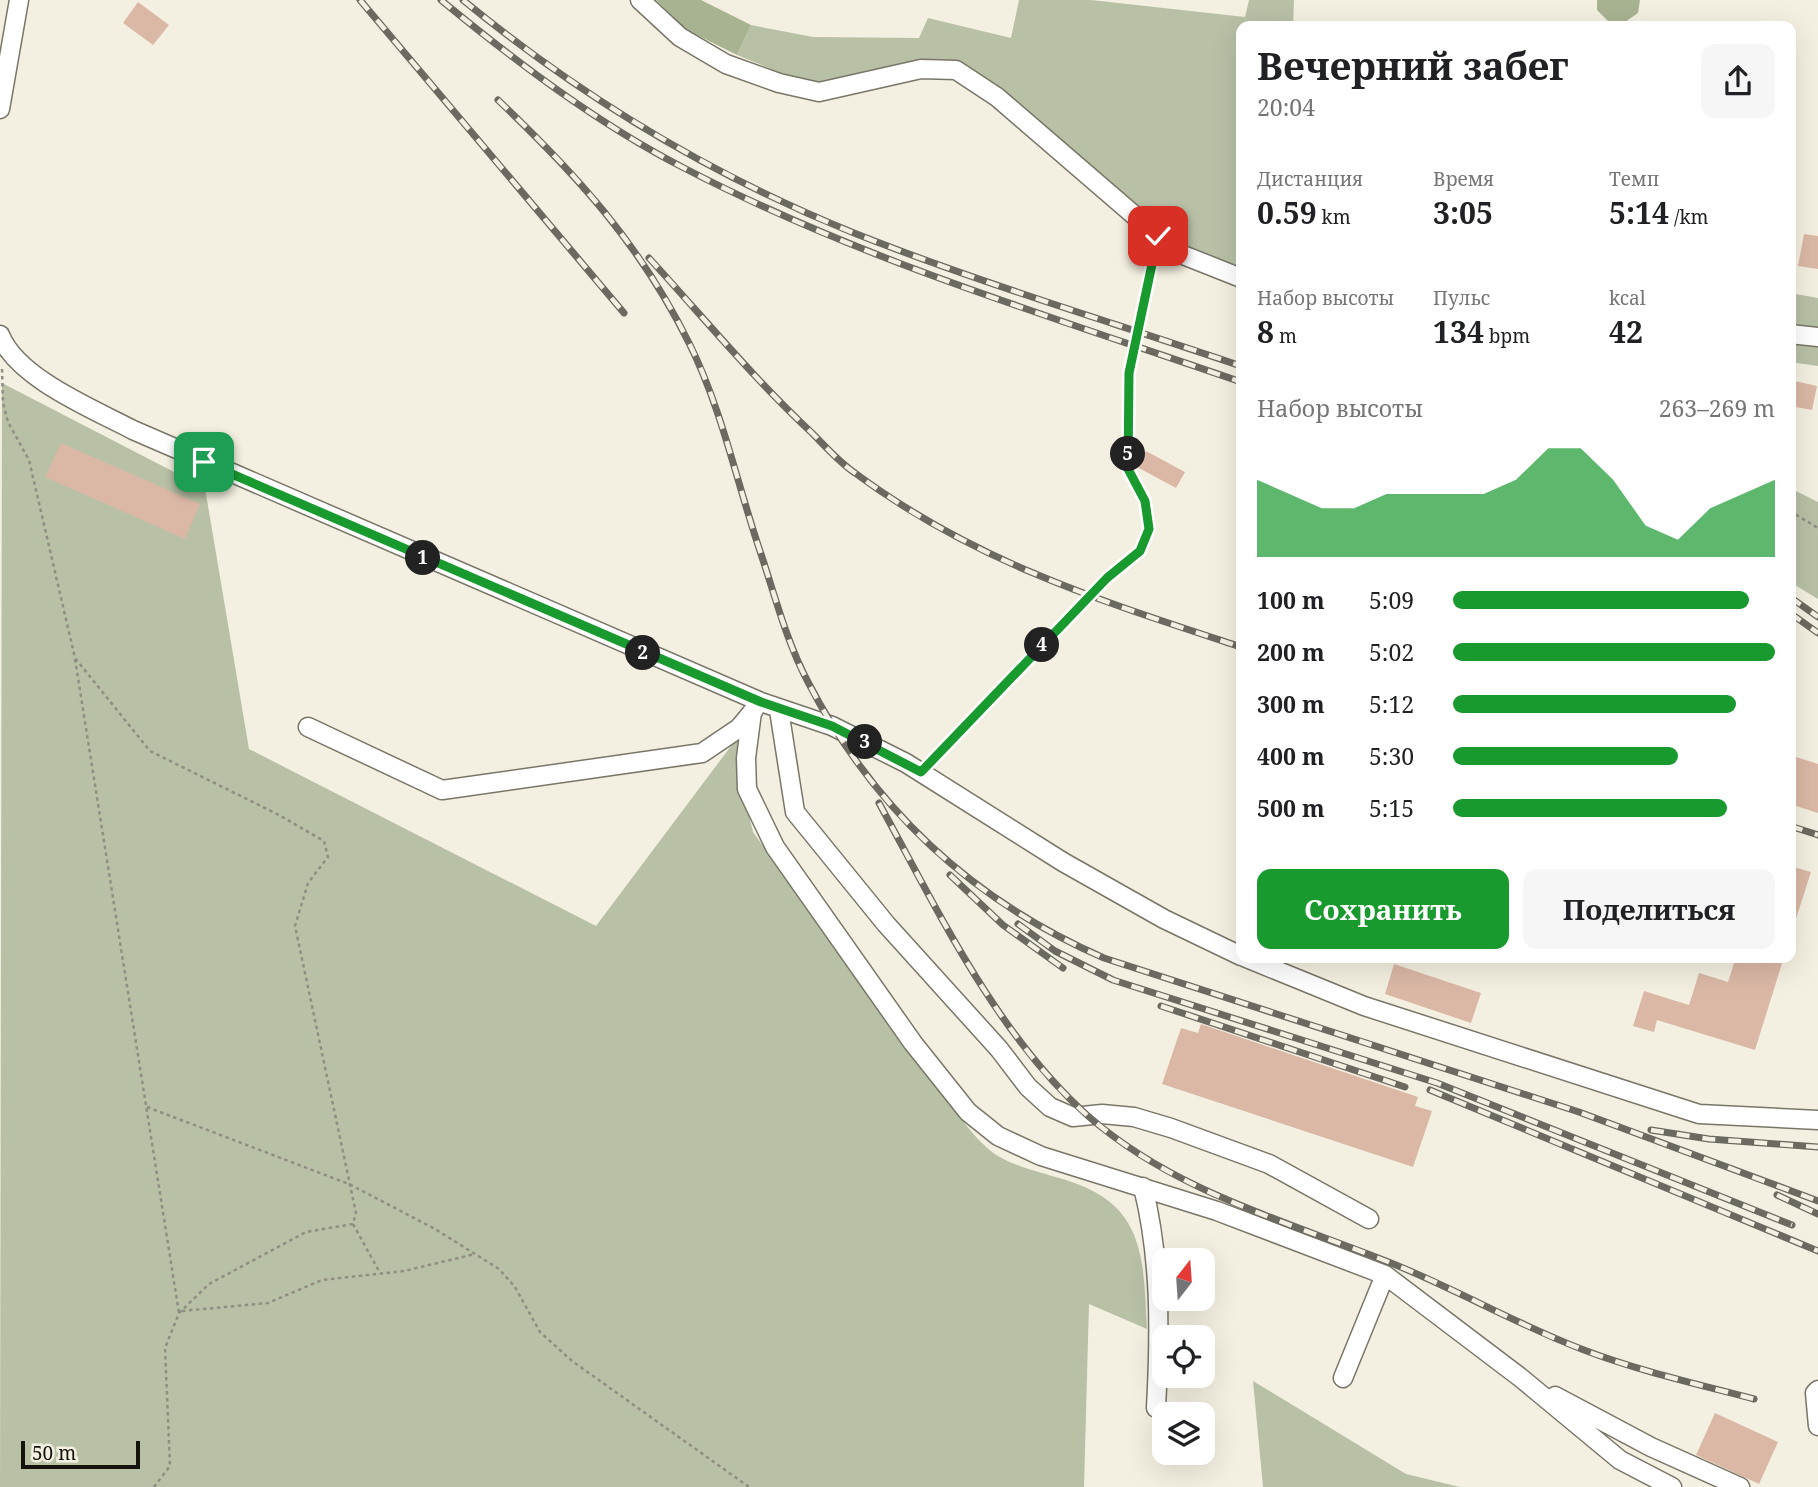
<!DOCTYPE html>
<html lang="ru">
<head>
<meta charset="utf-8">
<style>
	:root { --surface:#fff; --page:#f6f6f6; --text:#202124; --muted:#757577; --accent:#199a2f }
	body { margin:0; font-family:"Noto Serif",serif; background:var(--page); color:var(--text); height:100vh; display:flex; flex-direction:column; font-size:26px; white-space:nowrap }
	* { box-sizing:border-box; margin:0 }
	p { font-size:23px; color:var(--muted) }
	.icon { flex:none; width:38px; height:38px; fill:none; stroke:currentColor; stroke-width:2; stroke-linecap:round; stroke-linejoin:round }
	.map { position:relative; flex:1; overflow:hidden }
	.drawer { position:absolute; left:1236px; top:21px; width:560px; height:942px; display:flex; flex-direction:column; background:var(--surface); border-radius:14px; box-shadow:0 7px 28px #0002 }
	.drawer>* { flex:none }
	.needle { width:46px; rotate:17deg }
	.tools { position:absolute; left:1152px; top:1248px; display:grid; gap:14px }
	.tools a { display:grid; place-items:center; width:63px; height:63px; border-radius:14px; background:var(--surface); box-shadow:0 7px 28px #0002; font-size:35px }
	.scale { position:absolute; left:21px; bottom:18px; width:119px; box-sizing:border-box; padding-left:7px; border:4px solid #14130e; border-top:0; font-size:19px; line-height:24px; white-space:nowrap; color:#14130e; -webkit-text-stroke:5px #f4f0e1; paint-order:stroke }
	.pin { position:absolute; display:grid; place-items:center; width:60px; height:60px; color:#fff; margin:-30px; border-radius:14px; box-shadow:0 4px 10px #0006 }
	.km { position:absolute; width:35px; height:35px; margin:-18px; border-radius:50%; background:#222; color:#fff; font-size:19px; line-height:35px; text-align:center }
	.round { display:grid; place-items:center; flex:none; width:74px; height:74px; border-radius:14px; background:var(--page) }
	.overview { display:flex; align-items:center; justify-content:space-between; height:119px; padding:0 21px }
	h1 { font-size:38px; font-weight:700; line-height:52px }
	.metrics { display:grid; grid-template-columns:repeat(3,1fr); gap:10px; height:119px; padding:7px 21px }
	.metrics div { display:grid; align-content:center }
	.metrics b { font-size:30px; font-weight:700 }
	.metrics small { font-size:19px; font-weight:400 }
	.metrics p { font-size:19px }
	.chart { height:196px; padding:14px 21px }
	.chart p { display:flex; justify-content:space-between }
	.chart svg { width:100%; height:126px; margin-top:7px; fill:var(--accent); opacity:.7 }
	.cta { display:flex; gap:14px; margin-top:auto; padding:14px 21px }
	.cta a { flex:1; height:80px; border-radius:14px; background:var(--accent); color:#fff; font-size:28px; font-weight:700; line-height:80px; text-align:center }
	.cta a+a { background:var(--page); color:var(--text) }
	ul { padding:0 21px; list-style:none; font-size:23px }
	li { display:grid; grid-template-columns:112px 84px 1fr; align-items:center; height:52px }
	li i { height:18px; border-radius:9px; background:var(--accent) }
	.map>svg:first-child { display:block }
	.green { fill:#b8c1a6 }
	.forest { fill:#a8b392 }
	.building { fill:#dbb8a6 }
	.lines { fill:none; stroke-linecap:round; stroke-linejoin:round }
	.minor-casing { stroke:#797668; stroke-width:21 }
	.path { stroke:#908e83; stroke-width:2.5; stroke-dasharray:3.5 3.5; stroke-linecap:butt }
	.minor { stroke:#fff; stroke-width:18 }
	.rail-casing { stroke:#6b6960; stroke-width:7 }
	.rail { stroke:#f4f0e1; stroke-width:4.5; stroke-dasharray:13; stroke-linecap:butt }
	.route-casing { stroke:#fff; stroke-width:14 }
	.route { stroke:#199a2f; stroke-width:9 }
</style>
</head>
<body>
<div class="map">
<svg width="1818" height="1487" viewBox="0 0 1818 1487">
	<rect width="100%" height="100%" fill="#f4f0e1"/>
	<path class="green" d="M1019 0H1091L1245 17 1249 0H1294L1293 26H1241V274L1188 247 999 88 957 65 917 61 808 84 737 55 751 25 813 37 919 38 928 18 1011 38Z
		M1790 293 1818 298V333L1790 330Z
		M1790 341 1818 345V366L1790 362Z
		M2 383 205 488 249 749 596 926 743 730 745 798 753 832 944 1096C960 1116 976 1142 998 1156 1018 1168 1047 1174 1069 1181 1146 1206 1143 1259 1147 1329L1089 1304 1084 1487H0Z
		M1790 488 1818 502V599L1790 582Z
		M1253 1381 1406 1474 1460 1487H1263Z"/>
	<path class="forest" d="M656 0H701L751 25 737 55 685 29Z
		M1597 0H1640L1638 13 1625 22 1608 21 1597 10Z"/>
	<path class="building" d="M138 2 169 25 153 45 123 23Z
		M1804 234 1818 236V269L1798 266Z
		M1790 380 1817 386 1812 410 1790 406Z
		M61 443 200 504 185 539 45 477Z
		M1146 451 1185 472 1176 488 1137 467Z
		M1790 755 1818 764V813L1790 804Z
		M1790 866 1811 872 1793 928H1790Z
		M1736 957H1784L1755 1050 1657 1020 1654 1032 1633 1026 1644 991 1689 1005 1699 973 1728 982Z
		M1394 964 1481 993 1471 1023 1385 994Z
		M1201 1024 1418 1097 1415 1106 1432 1111 1413 1167 1162 1084 1181 1028 1198 1033Z
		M1715 1413 1778 1442 1759 1484 1696 1455Z"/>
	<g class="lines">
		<g class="minor-casing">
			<path id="minor" d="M640 0 680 37 726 64 779 83 819 92 921 69 956 70 997 97 1178 253 1241 278
				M0 109 19 0
				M1790 334 1818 337
				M0 335C17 378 93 409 133 430L761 702 832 726 906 763 1063 862 1164 919 1241 956
				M779 710 795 812 886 924 999 1049 1028 1087 1050 1107 1073 1117 1102 1114 1134 1117 1171 1128 1269 1164 1369 1219
				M752 712 746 758 747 789 775 847 913 1043 968 1112 998 1136 1041 1156 1217 1211 1385 1275 1521 1378 1620 1460 1672 1487
				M308 727 442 790 702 753 739 728 754 710
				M1244 957 1364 1006 1699 1114 1818 1120
				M1143 1187C1161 1259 1160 1334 1156 1408
				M1343 1378 1385 1275
				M1818 1390 1815 1393 1818 1426
				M1555 1396 1651 1447 1740 1487"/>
		</g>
		<path class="path" d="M2 369 3 403 8 422 29 460 75 658 150 751 279 815 324 841 328 857 308 883 295 926 356 1213 353 1224 306 1232 209 1284 179 1313 165 1348 170 1466 154 1487
			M1790 511 1818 528
			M75 659 179 1313
			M933 760 1107 578 1140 551 1149 529 1145 501 1128 469V421L1129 373 1154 252
			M147 1107 349 1184 435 1229 499 1269 515 1287 540 1332 572 1361 749 1487
			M353 1224 380 1273
			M182 1311 268 1303 322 1280 404 1271 475 1254"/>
		<use href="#minor" class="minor"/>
		<g class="rail-casing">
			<path id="rail" d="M360 0 624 313
				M441 0C515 61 598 124 684 168 861 260 1053 317 1241 382
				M463 0C580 96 713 176 854 233 980 283 1112 322 1241 366
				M498 100C577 175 640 244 689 343 722 409 737 484 761 554 775 596 787 643 808 682 874 810 973 901 1104 958L1579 1112 1818 1201
				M649 258C703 317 754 379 812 433 826 447 839 462 855 473 975 562 1101 601 1241 647
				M1790 597 1818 617
				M1790 613 1818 633
				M879 803C937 909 996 1034 1088 1116 1175 1192 1286 1221 1391 1263 1456 1289 1518 1325 1584 1350 1639 1371 1697 1384 1754 1399
				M1790 826 1818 835
				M950 875 1003 925 1063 968
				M1018 924 1055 951 1113 980 1437 1083 1792 1225
				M1161 1006 1405 1087
				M1430 1090 1818 1251
				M1651 1130 1709 1139 1818 1147
				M1777 1195 1818 1214"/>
		</g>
		<use href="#rail" class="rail"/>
	</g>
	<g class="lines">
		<g class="route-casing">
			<path id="route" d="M204 462 761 702 832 726 921 772 1107 578 1140 551 1149 529 1145 501 1128 469 1129 373 1158 236"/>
		</g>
		<use href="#route" class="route"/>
	</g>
</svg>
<div class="tools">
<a><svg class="needle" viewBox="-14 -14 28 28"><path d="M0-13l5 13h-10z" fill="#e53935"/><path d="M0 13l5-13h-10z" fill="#757577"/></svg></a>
<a><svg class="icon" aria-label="locate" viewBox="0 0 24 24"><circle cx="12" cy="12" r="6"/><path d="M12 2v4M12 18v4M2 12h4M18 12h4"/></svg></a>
<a><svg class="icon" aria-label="layers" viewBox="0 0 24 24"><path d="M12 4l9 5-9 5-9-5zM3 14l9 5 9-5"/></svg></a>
</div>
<div class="scale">50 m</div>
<div class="pin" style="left:204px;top:462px;background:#1e9e55"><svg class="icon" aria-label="arrive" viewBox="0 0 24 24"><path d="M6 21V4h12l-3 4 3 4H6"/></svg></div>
<div class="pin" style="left:1158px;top:236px;background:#d93025"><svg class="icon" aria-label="check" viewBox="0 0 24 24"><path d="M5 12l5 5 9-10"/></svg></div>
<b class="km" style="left:423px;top:558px">1</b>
<b class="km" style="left:643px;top:653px">2</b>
<b class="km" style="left:865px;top:742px">3</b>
<b class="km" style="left:1042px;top:645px">4</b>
<b class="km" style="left:1128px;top:454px">5</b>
<section class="drawer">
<div class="overview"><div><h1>Вечерний забег</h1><p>20:04</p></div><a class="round"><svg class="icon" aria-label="share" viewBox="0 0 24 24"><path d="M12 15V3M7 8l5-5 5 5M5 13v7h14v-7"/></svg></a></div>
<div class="metrics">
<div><p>Дистанция</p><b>0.59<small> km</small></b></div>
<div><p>Время</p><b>3:05</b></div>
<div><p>Темп</p><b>5:14<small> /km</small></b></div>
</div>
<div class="metrics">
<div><p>Набор высоты</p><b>8<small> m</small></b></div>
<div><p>Пульс</p><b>134<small> bpm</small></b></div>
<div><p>kcal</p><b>42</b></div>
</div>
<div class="chart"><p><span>Набор высоты</span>263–269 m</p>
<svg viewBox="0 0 160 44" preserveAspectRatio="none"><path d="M0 44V17L10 22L20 27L30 27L40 22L50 22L60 22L70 22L80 17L90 6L100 6L110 17L120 33L130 38L140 27L150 22L160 17V44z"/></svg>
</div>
<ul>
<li><b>100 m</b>5:09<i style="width:92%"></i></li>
<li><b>200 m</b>5:02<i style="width:100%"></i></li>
<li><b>300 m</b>5:12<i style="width:88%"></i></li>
<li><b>400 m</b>5:30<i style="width:70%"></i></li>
<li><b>500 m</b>5:15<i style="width:85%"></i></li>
</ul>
<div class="cta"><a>Сохранить</a><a>Поделиться</a></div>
</section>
</div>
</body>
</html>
